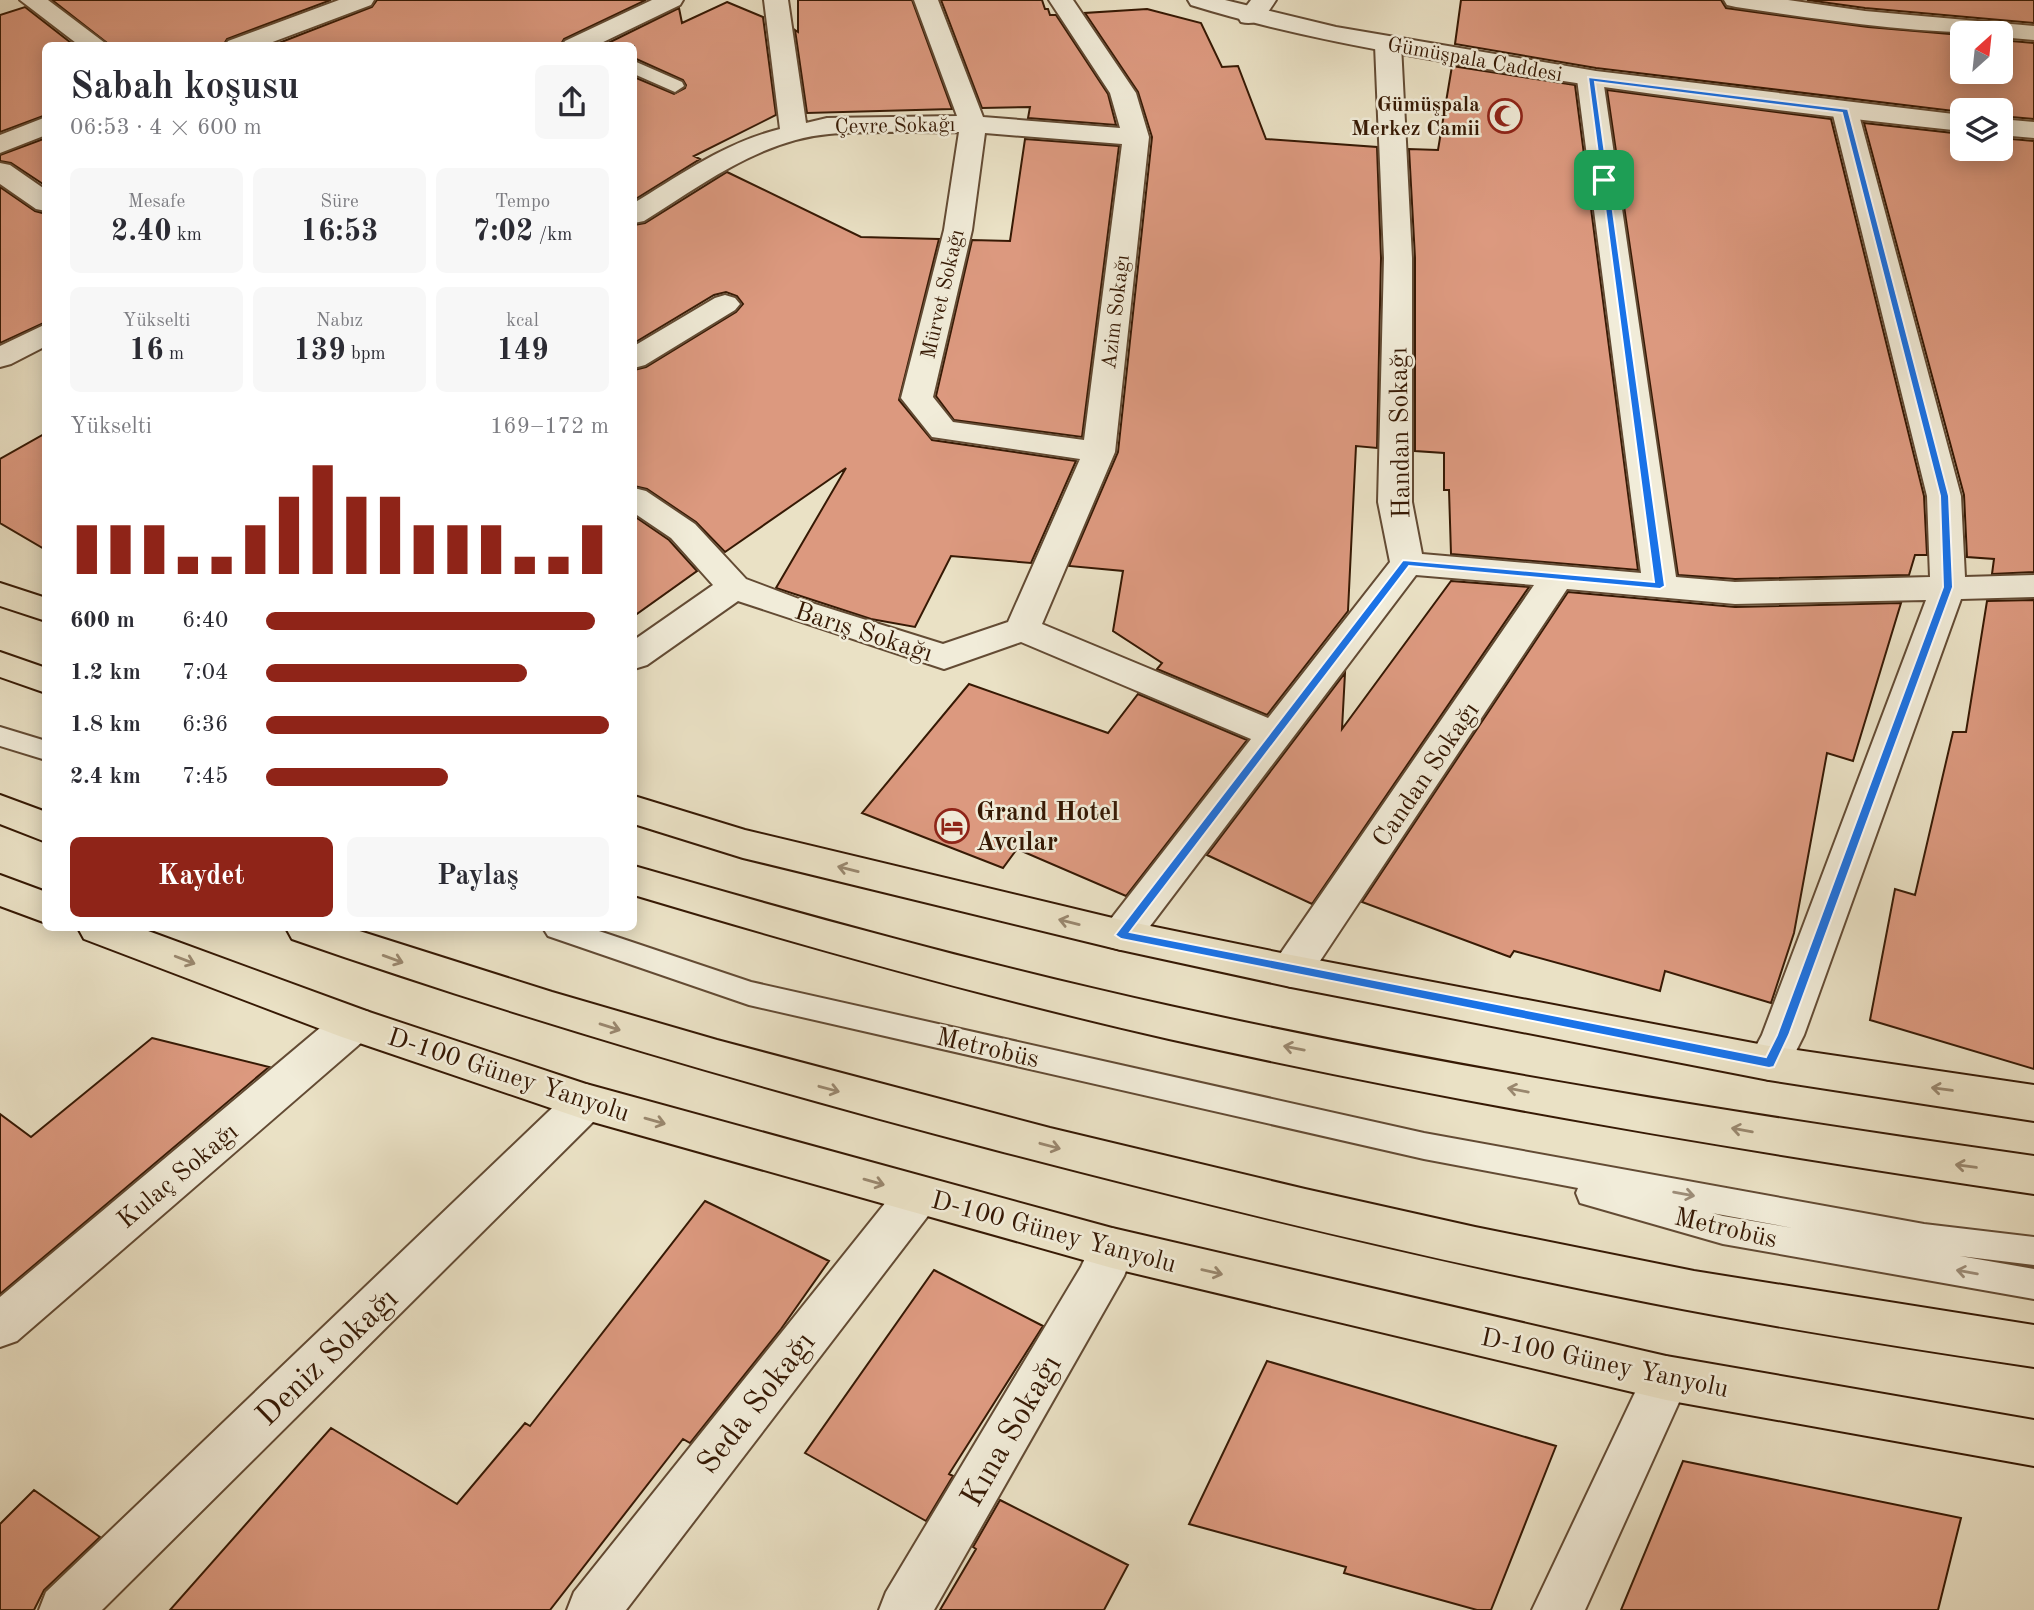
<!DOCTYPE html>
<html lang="tr">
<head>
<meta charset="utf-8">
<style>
	:root { --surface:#fff; --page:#f7f7f7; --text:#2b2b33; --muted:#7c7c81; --accent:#8f2418 }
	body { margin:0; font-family:"Old Standard TT",serif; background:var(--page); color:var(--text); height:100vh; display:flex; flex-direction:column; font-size:26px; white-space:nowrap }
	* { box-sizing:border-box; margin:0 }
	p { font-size:23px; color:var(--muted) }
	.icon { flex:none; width:38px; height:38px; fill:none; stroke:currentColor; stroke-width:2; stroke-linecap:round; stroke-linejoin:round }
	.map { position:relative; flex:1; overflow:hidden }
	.drawer { position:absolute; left:42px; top:42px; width:595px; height:889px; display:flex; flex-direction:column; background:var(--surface); border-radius:10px; box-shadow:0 4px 18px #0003 }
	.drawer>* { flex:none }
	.needle { width:46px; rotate:27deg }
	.fabs { position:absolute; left:1950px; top:21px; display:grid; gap:14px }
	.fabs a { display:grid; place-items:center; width:63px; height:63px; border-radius:10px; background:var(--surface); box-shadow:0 4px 18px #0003; font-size:35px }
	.pin { position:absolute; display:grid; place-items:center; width:60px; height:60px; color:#fff; margin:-30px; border-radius:14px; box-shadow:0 4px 10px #0006 }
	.round { display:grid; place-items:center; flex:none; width:74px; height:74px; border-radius:10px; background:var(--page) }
	.summary { display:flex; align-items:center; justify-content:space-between; height:119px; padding:0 28px }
	h1 { font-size:38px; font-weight:700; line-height:52px }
	.metrics { display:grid; grid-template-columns:repeat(3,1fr); gap:10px; height:119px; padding:7px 28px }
	.metrics div { display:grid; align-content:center; border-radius:10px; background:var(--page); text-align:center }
	.metrics b { font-size:30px; font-weight:700 }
	.metrics small { font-size:19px; font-weight:400 }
	.metrics p { font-size:19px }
	.chart { height:196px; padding:14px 28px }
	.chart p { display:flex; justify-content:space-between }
	.chart svg { width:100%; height:126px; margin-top:7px; stroke:var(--accent); stroke-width:6 }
	.primary-button { display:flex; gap:14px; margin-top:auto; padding:14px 28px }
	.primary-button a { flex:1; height:80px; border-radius:10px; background:var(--accent); color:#fff; font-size:28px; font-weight:700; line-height:80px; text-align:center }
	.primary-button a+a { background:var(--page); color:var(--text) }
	ul { padding:0 28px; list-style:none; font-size:23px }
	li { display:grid; grid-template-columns:112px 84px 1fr; align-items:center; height:52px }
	li i { height:18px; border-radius:9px; background:var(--accent) }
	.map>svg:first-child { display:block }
	.building { fill:#dc997f; stroke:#361904; stroke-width:2 }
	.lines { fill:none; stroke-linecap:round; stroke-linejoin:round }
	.service-casing { stroke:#634b34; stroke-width:4 }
	.minor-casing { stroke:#634b34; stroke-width:4 }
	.tertiary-casing { stroke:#634b34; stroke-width:4 }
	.primary-casing { stroke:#361904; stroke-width:4 }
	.trunk-casing { stroke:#361904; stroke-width:4 }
	.service { fill:#f1ecd9; fill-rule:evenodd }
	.minor { fill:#f1ecd9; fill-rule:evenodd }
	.tertiary { fill:#f1ecd9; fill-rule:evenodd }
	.primary { fill:#eae1c5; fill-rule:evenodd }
	.trunk { fill:#eae1c5; fill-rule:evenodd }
	.oneway { stroke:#99876e }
	.oneway2 { stroke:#9d8d79 }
	.route { fill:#1a73e8; stroke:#fff; stroke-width:2; fill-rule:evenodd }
	.labels { text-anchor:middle; stroke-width:5; stroke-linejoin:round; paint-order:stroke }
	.far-street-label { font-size:21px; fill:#361904; stroke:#f1ecd9 }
	.far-poi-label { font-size:21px; font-weight:bold; fill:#361904; stroke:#f1ecd9; text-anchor:end }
	.street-label { font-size:26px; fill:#361904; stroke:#f1ecd9 }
	.poi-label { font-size:26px; font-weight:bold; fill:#361904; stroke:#f1ecd9; text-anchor:start }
	.near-street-label { font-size:32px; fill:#361904; stroke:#f1ecd9 }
</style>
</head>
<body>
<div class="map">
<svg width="2034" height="1610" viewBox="0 0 2034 1610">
	<rect width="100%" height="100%" fill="#eae1c5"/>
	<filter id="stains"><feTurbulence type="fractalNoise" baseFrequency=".00286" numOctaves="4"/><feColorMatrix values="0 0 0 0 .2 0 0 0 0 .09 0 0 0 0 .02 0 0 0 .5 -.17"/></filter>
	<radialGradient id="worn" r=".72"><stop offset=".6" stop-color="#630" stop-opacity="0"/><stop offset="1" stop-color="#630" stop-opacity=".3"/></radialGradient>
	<path class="building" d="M52 0H331L227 39 223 46H111Z
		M377 0H646L564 39 560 46H271L372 7Z
		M798 0H912L952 109 807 113 795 30 798 32Z
		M941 0H1042L1045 9H1048L1050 15H1056L1108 94 1116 125 1028 118 1030 107 982 108Z
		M1461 0H1721L1726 8 1769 14 1868 27 1962 35V72H2000V40L2034 43V119L2000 116V110L1962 112 1596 68 1455 44Z
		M1807 0H2034V23L1865 8Z
		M727 2 763 17 776 115 694 156 700 159 634 200V77L674 94 685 88 686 85 683 80 634 58V46H602L679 8 682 23Z
		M25 7 75 46H46V115L0 132V15Z
		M1147 9 1201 23 1222 67 1238 66 1266 139 1377 147 1381 258 1377 448 1356 446 1348 611 1267 715 1157 669 1162 663 1113 631 1123 571 1069 566 1118 452 1152 137 1138 92 1085 13Z
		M1452 66 1575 85 1638 570 1451 554 1449 490H1444V453L1415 451V258L1409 149 1438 150Z
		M1607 90 1831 119 1924 496 1927 555H1915L1909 575 1735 579 1678 575Z
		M1864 123 1962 134V149H2000V138L2034 141V572L1992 574 1994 559 1967 557 1964 495Z
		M46 138V186L11 163 0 161V155Z
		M1025 139 1119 146 1082 437 954 420 936 396 972 240 1010 241Z
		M727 172 861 237 939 239 899 400 932 440 1076 461 1031 563 951 556 915 627 871 619 776 588 846 468 725 552 696 522 647 489 634 486V370L646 367 736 312 743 304 737 296 726 292 714 295 634 343V225L645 223Z
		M0 187 35 211 46 214V322L0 343Z
		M46 433V550L0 523V459Z
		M634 516 669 540 697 571 634 616Z
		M1451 581 1529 587 1312 904 1207 855 1345 673 1342 729Z
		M1568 592 1735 607 1901 603 1853 761 1827 753 1794 933 1771 1003 1665 971 1660 991 1514 951 1510 957 1362 902Z
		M2034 600V1069L1870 1020 1895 889 1915 895 1953 732H1966L1987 601Z
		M969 684 1108 733 1138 694 1247 740 1126 896 1017 849 1003 868 862 813Z
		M152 1038 269 1067 0 1294V1114L31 1137Z
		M705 1201 829 1261 781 1329 690 1443 683 1439 550 1610H170L331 1428 457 1504 525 1423 530 1426Z
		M934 1270 1043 1326 949 1474 953 1476 926 1521 805 1453Z
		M1267 1361 1556 1446 1491 1610H1477L1344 1573 1346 1567 1189 1524Z
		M1683 1461 1961 1518 1938 1610H1621Z
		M34 1490 100 1537 44 1590 34 1610H0V1524Z
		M1000 1500 1128 1565 1104 1610H940L976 1549 973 1547Z"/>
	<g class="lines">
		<g class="service-casing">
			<path id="service" d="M634 61 682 82 684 86 675 92 634 74Z
				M0 727 46 741V760L0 746Z
				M543 928H590L751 982 1424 1133 1924 1224 2034 1237V1265L1960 1256 2034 1269V1299L1723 1244 1580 1203 1576 1193 1578 1188 1424 1159 749 1005 548 936ZM1712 1213 1793 1228 1723 1216Z"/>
		</g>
		<g class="minor-casing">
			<path id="minor" d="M20 0H48L109 46H80Z
				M339 0H374L371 5 262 46H225L228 41Z
				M652 0H683L680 5 595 46H562L565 41Z
				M764 0H788L806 123 827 118 957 116 914 0H938L983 117 1120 128 1110 93 1049 0H1073L1136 93 1149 137 1115 452 1042 624 1268 718 1390 562 1378 502 1384 258 1375 45 1379 40 1388 37 1397 40 1401 45 1412 258V502L1422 554 1641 573 1577 79 1581 74 1590 71 1599 74 1603 79 1676 577 1735 582 1930 577 1927 496 1832 111 1836 105 1845 103 1854 105 1858 111 1961 496 1965 577 2034 575V597L1961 599 1804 1035 1784 1075 1769 1080 1754 1075 1747 1063 1762 1035 1926 600 1735 604 1567 589 1306 982 1291 987 1276 982 1270 971 1276 960 1534 585 1416 575 1135 946 1121 950 1107 946 1101 935 1107 924 1251 739 1021 642 944 669 738 601 647 665 634 669V640L713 585 671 538 634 513V488L646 491 695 524 746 579 799 599 943 644 1008 622 1080 459 932 437 901 398 944 230 959 132C916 133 871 130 829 134 760 140 700 186 644 221L634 223V203C680 175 726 142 780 129ZM985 133 1122 144 1084 440 953 422 933 397 972 230Z
				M1251 0H1276C1267 14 1259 27 1241 22L1238 17Z
				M1724 0H1788L1865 11 2034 26V40L2000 37V33C1912 33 1824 20 1736 7L1727 5Z
				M46 117V135L0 153V135Z
				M0 163 10 165 46 190V211L36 209 0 184Z
				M725 295 735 298 740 304 735 310 645 365 634 368V346L715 298Z
				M46 324V346L11 364 0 367V346Z
				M354 1008 369 1012 375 1024 369 1036 17 1341 0 1347V1297L339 1012Z
				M586 1084 601 1090 608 1102 601 1114 102 1610H39L46 1592 571 1090Z
				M918 1176 934 1182 941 1195 934 1208 626 1610H567L574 1592 902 1182Z
				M1112 1228 1128 1234 1135 1248 1124 1276 934 1610H879L886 1592 1081 1267 1096 1234Z
				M1666 1356 1683 1363 1690 1378 1585 1610H1532L1649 1363Z"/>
		</g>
		<g class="tertiary-casing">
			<path id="tertiary" d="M1188 0H1225L1336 27 1596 71 1962 115V131C1803 114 1645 95 1487 69 1387 52 1288 35 1191 5Z
				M2000 119 2034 122V138L2000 135Z"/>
		</g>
		<g class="primary-casing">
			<path id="primary" d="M0 583 46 598V621L0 606Z
				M634 796 745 830 1121 920 1291 955 1769 1046 2034 1085V1121L1769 1080 1291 987 1121 950 743 858 634 824Z
				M0 875 46 892V923L0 906Z
				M78 928H140L369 1012 586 1084 1112 1228 1666 1356 2034 1420V1466L1666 1400 1112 1268 586 1120 339 1036 84 939Z"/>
		</g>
		<g class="trunk-casing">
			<path id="trunk" d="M0 652 46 668V693L0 677Z
				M0 795 46 812V842L0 824Z
				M634 866C811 917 989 966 1170 1006 1455 1069 1745 1115 2034 1156V1194C1744 1151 1455 1103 1169 1039 989 998 811 948 634 895Z
				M286 928H350L552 992 717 1040 1050 1128 1305 1189 1475 1227 1694 1271 2034 1325V1367C1906 1348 1778 1328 1651 1303 1430 1260 1210 1206 992 1149 756 1087 522 1019 292 939Z"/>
		</g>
		<use href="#service" class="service"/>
		<use href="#minor" class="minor"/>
		<use href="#tertiary" class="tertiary"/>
		<use href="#primary" class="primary"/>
		<use href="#trunk" class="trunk"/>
	</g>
	<defs><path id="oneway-shaft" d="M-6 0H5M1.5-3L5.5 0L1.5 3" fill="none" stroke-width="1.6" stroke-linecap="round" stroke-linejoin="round" transform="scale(1.75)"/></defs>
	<g class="oneway">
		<use href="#oneway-shaft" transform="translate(848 869) rotate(-166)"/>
		<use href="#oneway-shaft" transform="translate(1069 922) rotate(-166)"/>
		<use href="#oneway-shaft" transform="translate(393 959) rotate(20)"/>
		<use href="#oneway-shaft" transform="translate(185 960) rotate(21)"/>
		<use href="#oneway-shaft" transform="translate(610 1027) rotate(17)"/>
		<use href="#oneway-shaft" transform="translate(1294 1048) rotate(-169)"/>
		<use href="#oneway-shaft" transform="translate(829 1089) rotate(15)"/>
		<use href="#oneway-shaft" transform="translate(1942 1089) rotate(-172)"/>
		<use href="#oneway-shaft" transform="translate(1518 1090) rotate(-169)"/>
		<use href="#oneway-shaft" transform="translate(655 1121) rotate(16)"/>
		<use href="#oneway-shaft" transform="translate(1742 1130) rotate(-170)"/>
		<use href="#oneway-shaft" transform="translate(1050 1146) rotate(15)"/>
		<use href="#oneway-shaft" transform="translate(1966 1166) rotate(-172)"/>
		<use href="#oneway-shaft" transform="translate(874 1182) rotate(16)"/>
		<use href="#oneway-shaft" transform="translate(1212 1272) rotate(13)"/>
	</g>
	<g class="oneway2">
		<use href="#oneway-shaft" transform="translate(1684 1194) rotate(10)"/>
		<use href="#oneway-shaft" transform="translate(1967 1272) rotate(-170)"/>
	</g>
	<path class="route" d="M1588 77 1848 109 1949 496 1953 587 1789 1035 1774 1067 1769 1068 1121 939 1115 935 1403 560 1654 582ZM1595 82 1842 113 1940 496 1943 587 1777 1035 1766 1057 1130 932 1409 566 1660 589 1665 586Z"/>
	<defs>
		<g id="mosque-ring" transform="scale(1.75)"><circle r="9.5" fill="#f1ecd9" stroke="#8f2418" stroke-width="1.5"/><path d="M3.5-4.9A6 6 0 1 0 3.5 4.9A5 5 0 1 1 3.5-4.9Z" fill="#8f2418"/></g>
		<g id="hotel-ring" transform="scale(1.75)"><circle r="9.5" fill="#f1ecd9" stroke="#8f2418" stroke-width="1.5"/><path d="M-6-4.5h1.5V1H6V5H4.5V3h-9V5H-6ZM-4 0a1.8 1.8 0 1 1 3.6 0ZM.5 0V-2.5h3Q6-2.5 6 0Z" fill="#8f2418"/></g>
	</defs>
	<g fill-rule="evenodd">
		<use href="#mosque-ring" x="1505" y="116"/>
		<use href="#hotel-ring" x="952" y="826"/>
	</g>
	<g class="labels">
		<g class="far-street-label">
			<text transform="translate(1475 59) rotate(10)" y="7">Gümüşpala Caddesi</text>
			<text transform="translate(895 125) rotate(-1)" y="7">Çevre Sokağı</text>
			<text transform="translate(942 294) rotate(-77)" y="7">Mürvet Sokağı</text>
			<text transform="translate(1115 312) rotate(-83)" y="7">Azim Sokağı</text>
		</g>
		<g class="far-poi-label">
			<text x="1480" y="111">Gümüşpala<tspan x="1480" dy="24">Merkez Camii</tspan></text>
		</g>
		<g class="street-label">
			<text transform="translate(1399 433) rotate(-91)" y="9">Handan Sokağı</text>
			<text transform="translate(864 631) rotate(18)" y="9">Barış Sokağı</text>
			<text transform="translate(1425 774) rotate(-56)" y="9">Candan Sokağı</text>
			<text transform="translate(988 1047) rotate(13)" y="9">Metrobüs</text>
			<text transform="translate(509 1074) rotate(18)" y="9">D-100 Güney Yanyolu</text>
			<text transform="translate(177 1175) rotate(-40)" y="9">Kulaç Sokağı</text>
			<text transform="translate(1726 1227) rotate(13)" y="9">Metrobüs</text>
			<text transform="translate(1054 1231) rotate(15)" y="9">D-100 Güney Yanyolu</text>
			<text transform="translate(1605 1362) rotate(12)" y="9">D-100 Güney Yanyolu</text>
		</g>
		<g class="poi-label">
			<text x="976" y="820">Grand Hotel<tspan x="976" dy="30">Avcılar</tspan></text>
		</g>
		<g class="near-street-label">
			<text transform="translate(326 1356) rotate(-44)" y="11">Deniz Sokağı</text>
			<text transform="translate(755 1402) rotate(-52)" y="11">Seda Sokağı</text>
			<text transform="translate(1010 1430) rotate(-60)" y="11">Kına Sokağı</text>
		</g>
	</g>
	<rect width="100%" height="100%" filter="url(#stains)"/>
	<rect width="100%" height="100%" fill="url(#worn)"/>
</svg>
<div class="fabs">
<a><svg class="needle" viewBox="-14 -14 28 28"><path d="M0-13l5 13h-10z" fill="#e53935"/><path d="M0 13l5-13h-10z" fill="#7c7c81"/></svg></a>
<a><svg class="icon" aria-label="layers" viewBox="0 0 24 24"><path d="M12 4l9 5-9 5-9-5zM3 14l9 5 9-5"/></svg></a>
</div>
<div class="pin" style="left:1604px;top:180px;background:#1e9e55"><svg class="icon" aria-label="arrive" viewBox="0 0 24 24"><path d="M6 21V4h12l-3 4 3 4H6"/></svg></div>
<section class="drawer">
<div class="summary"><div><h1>Sabah koşusu</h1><p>06:53 · 4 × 600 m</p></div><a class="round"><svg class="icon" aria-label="share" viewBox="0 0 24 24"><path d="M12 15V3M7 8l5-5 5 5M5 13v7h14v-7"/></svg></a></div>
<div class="metrics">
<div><p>Mesafe</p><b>2.40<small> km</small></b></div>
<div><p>Süre</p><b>16:53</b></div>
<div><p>Tempo</p><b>7:02<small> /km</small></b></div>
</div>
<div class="metrics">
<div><p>Yükselti</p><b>16<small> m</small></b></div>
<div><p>Nabız</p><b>139<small> bpm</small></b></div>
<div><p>kcal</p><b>149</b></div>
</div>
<div class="chart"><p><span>Yükselti</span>169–172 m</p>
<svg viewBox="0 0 160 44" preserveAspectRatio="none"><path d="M5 44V27M15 44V27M25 44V27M35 44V38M45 44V38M55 44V27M65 44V17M75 44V6M85 44V17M95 44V17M105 44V27M115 44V27M125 44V27M135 44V38M145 44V38M155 44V27"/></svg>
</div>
<ul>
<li><b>600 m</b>6:40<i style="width:96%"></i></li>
<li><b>1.2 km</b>7:04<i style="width:76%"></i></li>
<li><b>1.8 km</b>6:36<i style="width:100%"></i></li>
<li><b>2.4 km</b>7:45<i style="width:53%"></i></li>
</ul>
<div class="primary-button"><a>Kaydet</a><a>Paylaş</a></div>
</section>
</div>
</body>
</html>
